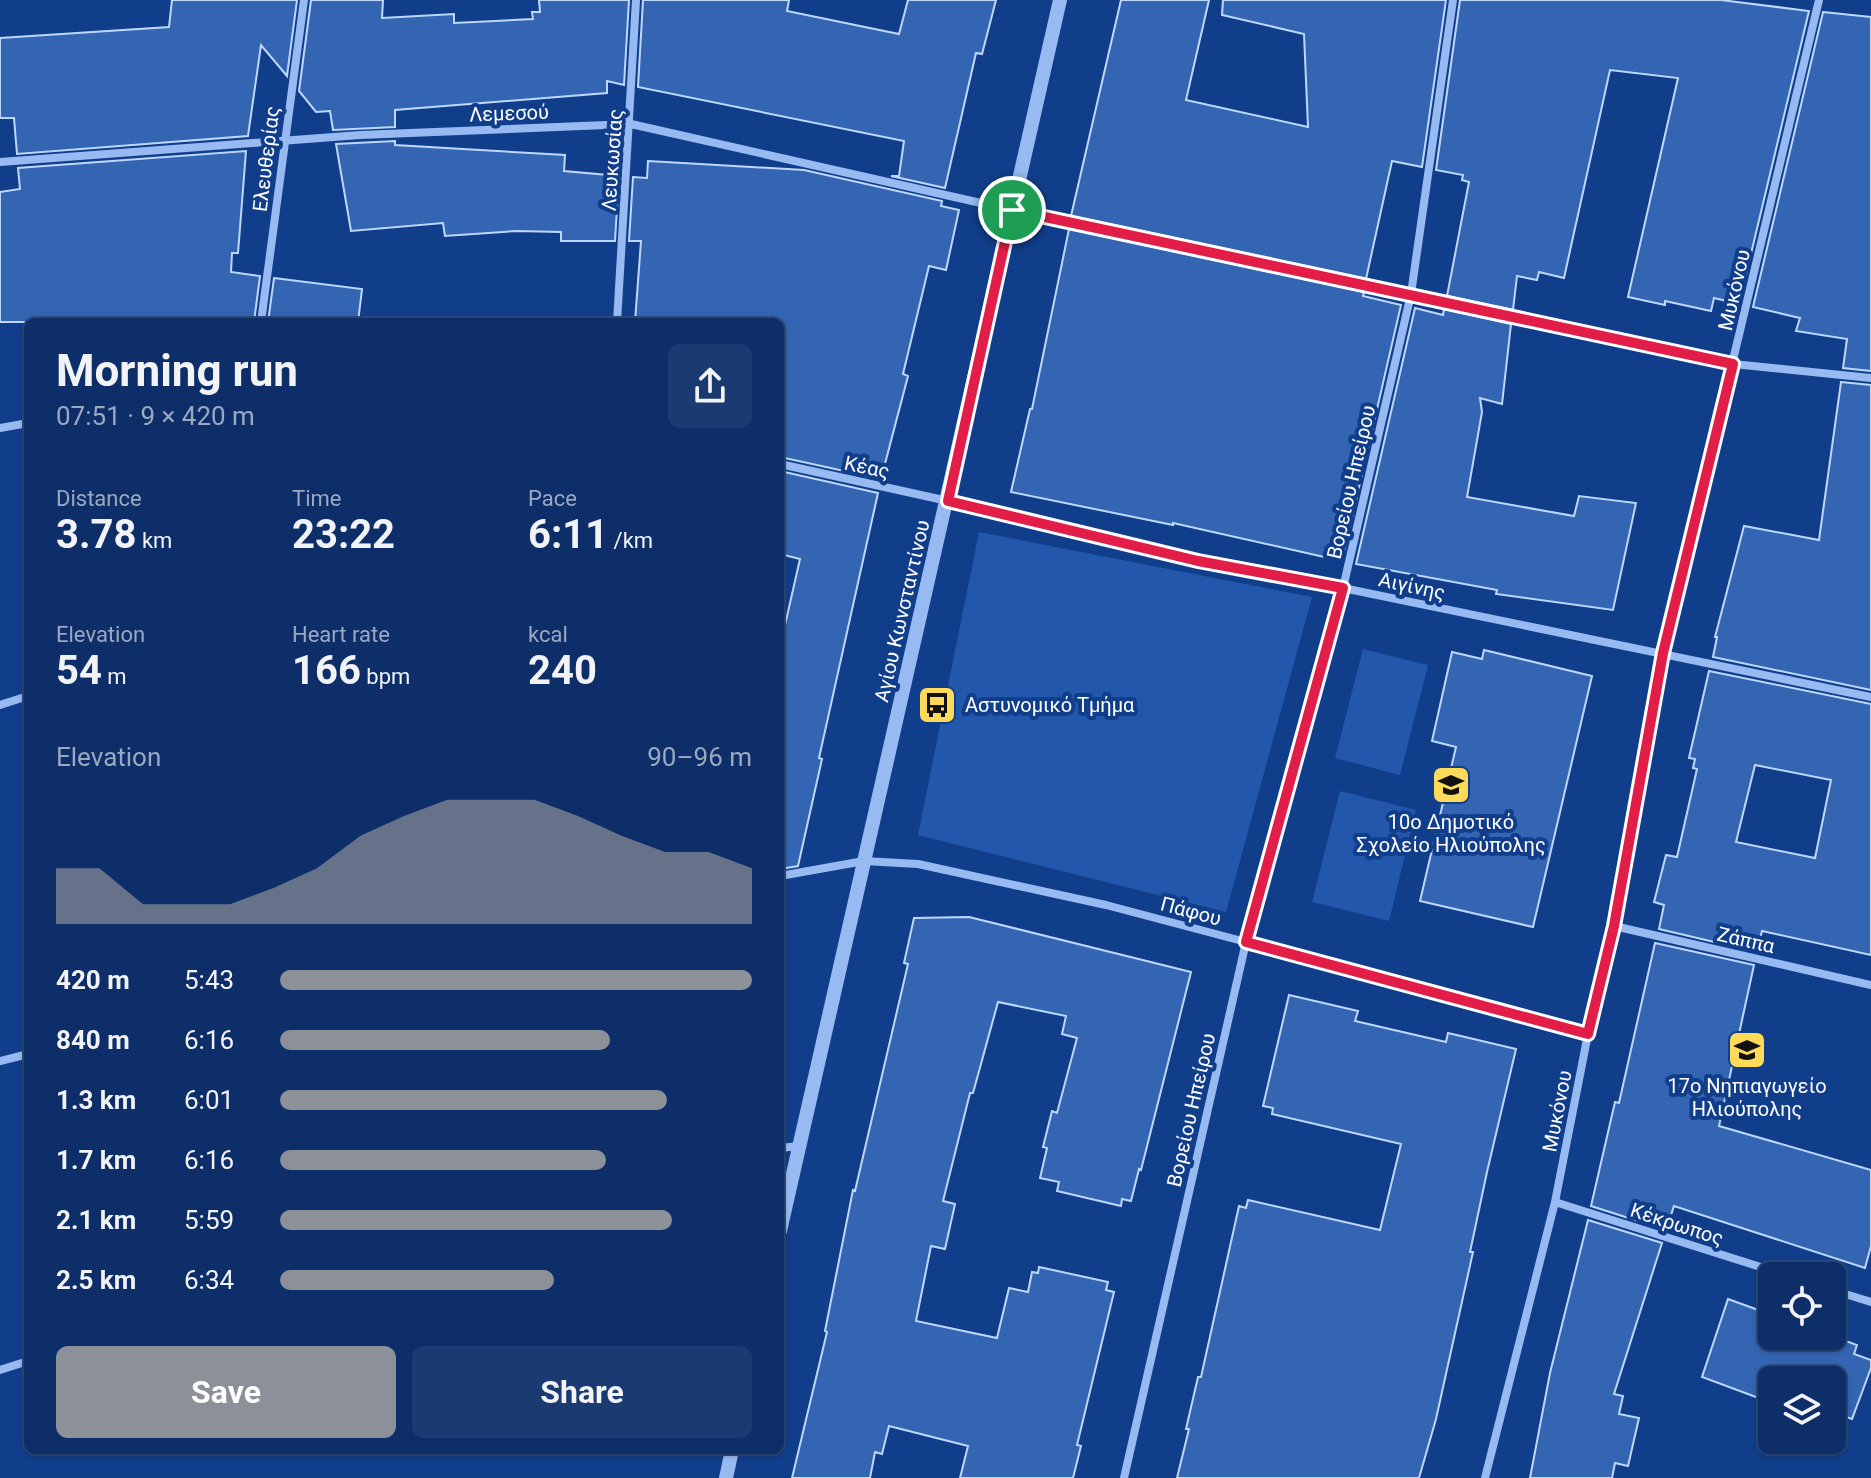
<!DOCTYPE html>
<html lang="en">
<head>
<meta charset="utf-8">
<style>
	:root { --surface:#0d2e68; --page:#1b3a71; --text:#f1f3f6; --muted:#9aa8c0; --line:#2d4a7c; --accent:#8c9099 }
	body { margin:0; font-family:Roboto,sans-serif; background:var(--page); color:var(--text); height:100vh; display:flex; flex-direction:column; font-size:30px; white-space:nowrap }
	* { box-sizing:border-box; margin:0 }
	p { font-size:26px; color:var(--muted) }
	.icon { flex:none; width:44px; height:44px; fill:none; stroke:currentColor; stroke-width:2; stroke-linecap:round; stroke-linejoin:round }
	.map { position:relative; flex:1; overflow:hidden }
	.drawer { position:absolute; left:24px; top:318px; width:760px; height:1136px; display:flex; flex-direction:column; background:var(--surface); border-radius:12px; box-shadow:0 2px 6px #0004,0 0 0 2px var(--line) }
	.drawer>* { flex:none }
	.controls { position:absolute; left:1758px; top:1262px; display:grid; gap:16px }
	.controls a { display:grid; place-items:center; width:88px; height:88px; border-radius:12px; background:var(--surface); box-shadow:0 2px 6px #0004,0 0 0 2px var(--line); font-size:40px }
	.pin { position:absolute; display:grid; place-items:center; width:68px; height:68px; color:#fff; margin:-34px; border:4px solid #fff; border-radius:50%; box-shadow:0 2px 8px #0007 }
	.round { display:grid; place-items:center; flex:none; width:84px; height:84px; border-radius:12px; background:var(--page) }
	.headline { display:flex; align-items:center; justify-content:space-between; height:136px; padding:0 32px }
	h1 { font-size:44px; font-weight:700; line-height:60px }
	.figures { display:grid; grid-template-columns:repeat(3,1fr); gap:12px; height:136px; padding:8px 32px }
	.figures div { display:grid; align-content:center }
	.figures b { font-size:40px; font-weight:700 }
	.figures small { font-size:22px; font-weight:400 }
	.figures p { font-size:22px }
	.chart { height:224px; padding:16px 32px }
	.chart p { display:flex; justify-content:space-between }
	.chart svg { width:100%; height:144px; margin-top:8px; fill:var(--accent); opacity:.7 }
	.cta { display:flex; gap:16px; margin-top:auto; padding:16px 32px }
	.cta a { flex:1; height:92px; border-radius:12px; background:var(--accent); color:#fff; font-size:32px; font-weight:700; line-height:92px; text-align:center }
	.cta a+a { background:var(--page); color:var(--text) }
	ul { padding:0 32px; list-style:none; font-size:26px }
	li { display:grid; grid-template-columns:128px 96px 1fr; align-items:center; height:60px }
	li i { height:20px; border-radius:10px; background:var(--accent) }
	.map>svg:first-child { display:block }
	.green { fill:#2257ab }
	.building { fill:#3465b3; stroke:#bed7fd; stroke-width:2; fill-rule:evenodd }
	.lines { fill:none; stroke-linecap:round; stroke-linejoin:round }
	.pedestrian { stroke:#97baf2; stroke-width:7 }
	.minor { stroke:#97baf2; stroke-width:8 }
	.tertiary { stroke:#97baf2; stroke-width:14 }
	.route-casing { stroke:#fff; stroke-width:16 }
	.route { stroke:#e11d48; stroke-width:10 }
	.labels { text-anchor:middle; stroke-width:8; stroke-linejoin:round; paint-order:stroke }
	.street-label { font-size:20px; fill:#fff; stroke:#113e8b }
	.poi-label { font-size:20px; fill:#fff; stroke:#113e8b }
</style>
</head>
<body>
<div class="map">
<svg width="1871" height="1478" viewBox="0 0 1871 1478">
	<rect width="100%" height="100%" fill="#113e8b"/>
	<path class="green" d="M979 532 1312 597 1226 912 918 835Z
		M1363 649 1428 665 1400 775 1335 758Z
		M1340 791 1416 810 1389 921 1312 902Z"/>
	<path class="building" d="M172 0H297L287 76 261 45 248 136 17 154 14 118H0V38L169 27Z
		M311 0H383L382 18 454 14V23L533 19 532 12H540L539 0H629L624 85 607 81V93L395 110V127L333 130 330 111 316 112 299 91Z
		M643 0H789L787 11 899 34 908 0H996L982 54 976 53 945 188 891 176H899L904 141 638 87Z
		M1121 0H1209L1186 100 1308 127 1304 34 1222 15 1223 0H1446L1422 167 1392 161 1366 279 1071 216Z
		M1460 0H1721L1809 11 1739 304 1714 298 1711 311 1665 301V305L1628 297 1678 78 1610 70 1564 278 1539 272 1537 280 1517 276 1513 310 1447 296 1469 182 1462 180 1463 175 1436 170Z
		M1823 12 1871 17V371L1843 368 1847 339 1796 331 1800 318 1753 307Z
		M395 141V145L565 155 564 171 619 176 615 241H561V232L516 231 445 236 443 223 351 231 336 144Z
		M246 151 238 253H232L231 272 260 276 254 322H0V192L20 189 18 168Z
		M648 161 804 170 942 201 941 206 959 210 946 270 929 266 903 374 908 376 881 479 780 457V322H635L641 241H629L633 177 647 178Z
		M1069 229 1364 292 1363 296 1401 305 1342 561 1173 523V525L1011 492 1030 409H1032Z
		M274 278 362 289 358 322H268Z
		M1415 308 1443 315 1444 309 1511 324 1502 404 1480 398 1482 412 1467 497 1574 516 1579 496 1636 503 1613 610 1496 594 1497 590 1356 564Z
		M1841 382 1871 385V690L1713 657 1717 637H1715L1744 526 1819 540Z
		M780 471 878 493 819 758 822 759 798 866 780 869V647L800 559 780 554Z
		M1484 650 1592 676 1533 927 1420 901 1456 747 1432 741 1452 652 1482 659Z
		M1709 671 1871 704V955L1762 931 1757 952 1659 929 1664 905 1654 902 1666 855 1677 857 1697 769 1693 768 1695 759 1689 758ZM1755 765 1831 780 1815 858 1736 842Z
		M969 917 1191 972 1141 1170 1139 1169 1131 1201 1122 1199 1121 1206 1057 1191 1059 1182 1040 1178 1047 1148 1043 1147 1052 1111 1057 1113 1077 1038 1062 1034 1066 1016 998 1002 973 1093H970L943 1201 955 1204 945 1249 931 1246 916 1321 997 1338 1009 1288 1028 1292 1032 1272 1038 1273 1039 1267 1108 1282 1106 1290 1114 1292 1077 1445 1081 1446 1073 1478H960L968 1446 889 1426 882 1454 875 1452 870 1478H792L827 1332 825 1331 853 1190 855 1191 908 964 904 963 914 918Z
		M1655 943 1754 965 1719 1126 1871 1170V1246L1865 1268 1674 1206 1666 1230 1591 1206 1615 1102 1619 1103Z
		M1289 995 1358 1011 1355 1021 1446 1042 1448 1033 1516 1049 1487 1172 1470 1252H1473L1436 1419 1419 1478H1177L1189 1429H1186L1198 1377H1201L1239 1206 1246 1208 1248 1200 1380 1230 1401 1144 1272 1114 1273 1108 1263 1106Z
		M1588 1220 1662 1243 1614 1394 1623 1396 1619 1414 1639 1418 1628 1466 1615 1463 1612 1478H1530L1550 1373Z
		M1728 1299 1772 1315V1336H1832L1857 1345 1854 1354 1871 1360V1368L1852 1419 1832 1412V1380H1772V1403L1702 1377Z"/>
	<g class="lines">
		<path class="pedestrian" d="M1343 588 1246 942 1588 1034"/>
		<path class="minor" d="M0 162 360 135 631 124 1012 210 1733 364 1871 378
			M261 322 304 0
			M617 322 636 0
			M0 428 28 423
			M780 464 948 501 1198 561 1343 588 1871 697
			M1343 588 1411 294 1453 0
			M0 705 28 696
			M780 876 864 861 918 864 1106 905 1246 942 1124 1478
			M1614 926 1871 985
			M0 1061 28 1054
			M780 1148 799 1146
			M1555 1202 1789 1276
			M1832 1290 1871 1302
			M0 1370 28 1361
			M1485 1478 1555 1202 1588 1034 1614 926 1663 653 1819 0"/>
		<path class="tertiary" d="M780 1231 1060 0
			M726 1478 732 1450"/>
	</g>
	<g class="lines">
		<g class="route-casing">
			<path id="route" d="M1012 210 1733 364 1663 653 1614 926 1588 1034 1246 942 1343 588 1198 561 948 501Z"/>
		</g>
		<use href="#route" class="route"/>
	</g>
	<defs>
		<g id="bus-square" transform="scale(2)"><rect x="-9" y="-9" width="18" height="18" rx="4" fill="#ffd958" stroke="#113e8b"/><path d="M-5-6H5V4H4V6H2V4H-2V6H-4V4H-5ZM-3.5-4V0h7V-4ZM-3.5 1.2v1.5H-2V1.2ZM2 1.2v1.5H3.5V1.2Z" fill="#111"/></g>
		<g id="school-square" transform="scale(2)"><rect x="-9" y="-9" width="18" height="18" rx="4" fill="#ffd958" stroke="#113e8b"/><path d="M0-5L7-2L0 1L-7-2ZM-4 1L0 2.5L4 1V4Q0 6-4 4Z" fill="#111"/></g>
	</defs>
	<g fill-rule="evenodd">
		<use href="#bus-square" x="937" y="705"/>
		<use href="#school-square" x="1451" y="785"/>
		<use href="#school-square" x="1747" y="1050"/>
	</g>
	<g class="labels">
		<g class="street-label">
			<text transform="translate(509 113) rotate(-2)" y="7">Λεμεσού</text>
			<text transform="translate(266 159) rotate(-83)" y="7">Ελευθερίας</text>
			<text transform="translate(612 160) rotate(-86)" y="7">Λευκωσίας</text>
			<text transform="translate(1734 290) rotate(-77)" y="7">Μυκόνου</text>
			<text transform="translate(867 467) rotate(12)" y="7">Κέας</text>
			<text transform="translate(1351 482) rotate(-77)" y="7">Βορείου Ηπείρου</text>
			<text transform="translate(1412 586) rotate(12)" y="7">Αιγίνης</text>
			<text transform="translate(902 611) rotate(-77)" y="7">Αγίου Κωνσταντίνου</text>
			<text transform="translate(1191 911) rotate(15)" y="7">Πάφου</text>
			<text transform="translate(1746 940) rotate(13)" y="7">Ζάππα</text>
			<text transform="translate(1191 1110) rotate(-77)" y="7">Βορείου Ηπείρου</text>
			<text transform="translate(1557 1111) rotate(-79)" y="7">Μυκόνου</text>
			<text transform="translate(1677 1224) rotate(18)" y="7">Κέκρωπος</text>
		</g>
		<g class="poi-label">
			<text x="965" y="712" text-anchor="start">Αστυνομικό Τμήμα</text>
			<text x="1451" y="829">10ο Δημοτικό<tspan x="1451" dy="23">Σχολείο Ηλιούπολης</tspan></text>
			<text x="1747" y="1093">17ο Νηπιαγωγείο<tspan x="1747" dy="23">Ηλιούπολης</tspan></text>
		</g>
	</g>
</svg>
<div class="controls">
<a><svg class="icon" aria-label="locate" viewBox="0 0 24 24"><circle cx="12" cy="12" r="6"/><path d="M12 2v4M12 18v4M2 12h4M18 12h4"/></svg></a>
<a><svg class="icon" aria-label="layers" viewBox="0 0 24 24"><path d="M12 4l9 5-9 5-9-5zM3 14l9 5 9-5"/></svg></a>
</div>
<div class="pin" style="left:1012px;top:210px;background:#1e9e55"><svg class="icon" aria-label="arrive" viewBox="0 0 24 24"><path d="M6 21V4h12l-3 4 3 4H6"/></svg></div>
<section class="drawer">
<div class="headline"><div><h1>Morning run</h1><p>07:51 · 9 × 420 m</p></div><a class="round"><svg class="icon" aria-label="share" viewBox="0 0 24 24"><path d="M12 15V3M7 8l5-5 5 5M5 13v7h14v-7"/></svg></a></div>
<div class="figures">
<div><p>Distance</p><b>3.78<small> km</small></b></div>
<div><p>Time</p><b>23:22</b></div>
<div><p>Pace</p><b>6:11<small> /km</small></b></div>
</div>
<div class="figures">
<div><p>Elevation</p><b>54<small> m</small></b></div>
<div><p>Heart rate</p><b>166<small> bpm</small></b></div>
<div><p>kcal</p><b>240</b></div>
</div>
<div class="chart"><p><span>Elevation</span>90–96 m</p>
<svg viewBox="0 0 160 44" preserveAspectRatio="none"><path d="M0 44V27L10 27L20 38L30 38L40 38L50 33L60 27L70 17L80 11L90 6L100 6L110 6L120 11L130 17L140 22L150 22L160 27V44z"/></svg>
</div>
<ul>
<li><b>420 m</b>5:43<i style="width:100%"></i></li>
<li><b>840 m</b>6:16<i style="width:70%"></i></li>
<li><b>1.3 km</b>6:01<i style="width:82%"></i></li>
<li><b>1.7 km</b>6:16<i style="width:69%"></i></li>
<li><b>2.1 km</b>5:59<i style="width:83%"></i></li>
<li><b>2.5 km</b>6:34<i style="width:58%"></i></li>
</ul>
<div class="cta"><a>Save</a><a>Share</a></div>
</section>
</div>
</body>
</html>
